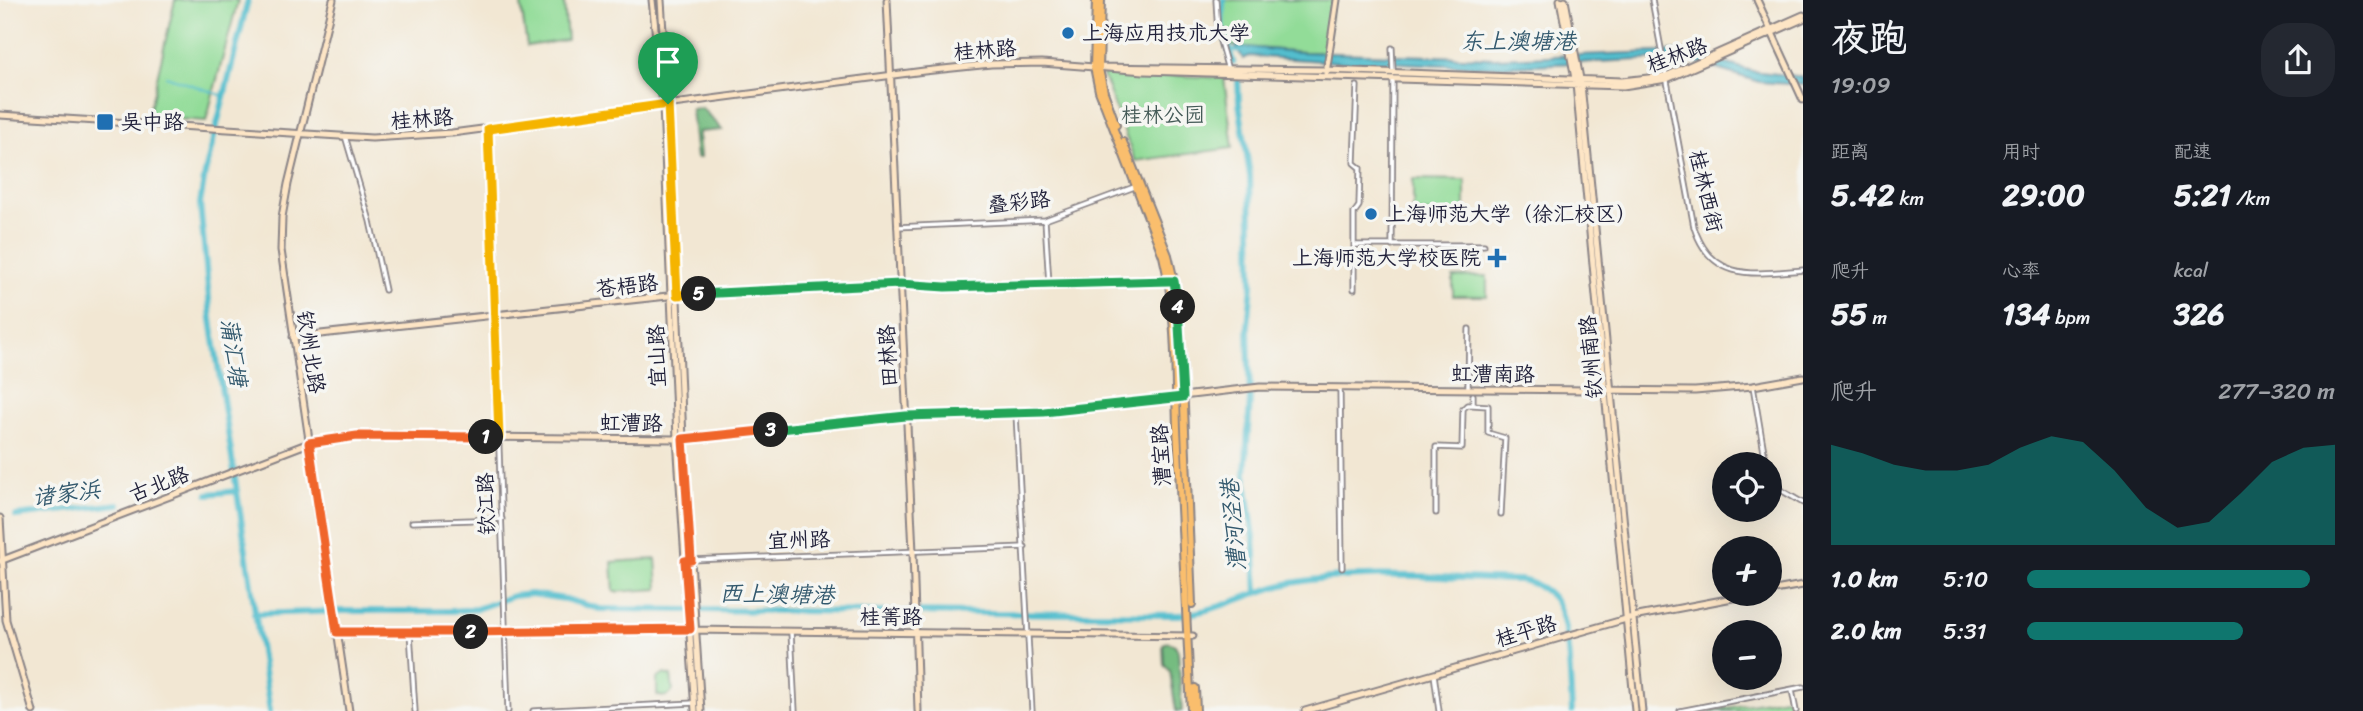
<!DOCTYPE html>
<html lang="zh">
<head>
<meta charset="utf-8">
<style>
	:root { --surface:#171b24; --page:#242831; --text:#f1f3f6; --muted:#9ea1a6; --accent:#0f766e }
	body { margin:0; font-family:Sriracha,"LXGW WenKai TC",sans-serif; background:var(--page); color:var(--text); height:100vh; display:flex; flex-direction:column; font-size:26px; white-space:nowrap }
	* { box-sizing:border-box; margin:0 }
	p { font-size:23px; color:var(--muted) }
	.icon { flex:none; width:38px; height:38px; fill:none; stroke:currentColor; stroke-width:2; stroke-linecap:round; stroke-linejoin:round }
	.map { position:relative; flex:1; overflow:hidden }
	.drawer { display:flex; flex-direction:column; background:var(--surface); width:560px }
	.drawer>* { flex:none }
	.fabs { position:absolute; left:1712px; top:452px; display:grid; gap:14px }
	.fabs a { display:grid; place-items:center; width:70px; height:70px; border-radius:50%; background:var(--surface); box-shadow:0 7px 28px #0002; font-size:35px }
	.pin { position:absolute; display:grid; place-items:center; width:60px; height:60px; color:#fff; margin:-72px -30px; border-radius:50% 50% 50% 0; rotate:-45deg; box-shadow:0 0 7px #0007 }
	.pin .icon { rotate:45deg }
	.km { position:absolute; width:35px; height:35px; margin:-18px; border-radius:50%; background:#222; color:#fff; font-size:19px; line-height:35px; text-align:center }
	.round { display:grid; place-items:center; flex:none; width:74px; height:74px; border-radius:28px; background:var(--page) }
	.headline { display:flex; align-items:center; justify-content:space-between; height:119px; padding:0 28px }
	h1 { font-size:38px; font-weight:700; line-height:52px }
	.figures { display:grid; grid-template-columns:repeat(3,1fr); gap:10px; height:119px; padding:7px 28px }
	.figures div { display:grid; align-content:center }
	.figures b { font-size:30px; font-weight:700 }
	.figures small { font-size:19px; font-weight:400 }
	.figures p { font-size:19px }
	.chart { height:196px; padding:14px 28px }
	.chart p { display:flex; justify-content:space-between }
	.chart svg { width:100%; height:126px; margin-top:7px; fill:var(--accent); opacity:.7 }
	ul { padding:0 28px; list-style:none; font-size:23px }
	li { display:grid; grid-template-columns:112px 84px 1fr; align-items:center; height:52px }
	li i { height:18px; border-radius:9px; background:var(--accent) }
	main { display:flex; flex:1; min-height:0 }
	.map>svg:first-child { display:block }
	.green { fill:#92dc98; stroke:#5a7f6a; stroke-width:2 }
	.forest { fill:#75bc80; stroke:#4c6f5e; stroke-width:2 }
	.water { fill:#53bece; stroke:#3a7084; stroke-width:2 }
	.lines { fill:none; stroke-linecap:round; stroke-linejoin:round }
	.stream { stroke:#53bece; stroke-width:2 }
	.canal { stroke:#53bece; stroke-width:3.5 }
	.river { stroke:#53bece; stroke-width:6 }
	.street-casing { stroke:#8a8487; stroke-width:7 }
	.secondary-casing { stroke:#8a8487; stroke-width:9 }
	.primary-casing { stroke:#8a8487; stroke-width:10 }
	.street { stroke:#fff; stroke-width:3.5 }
	.secondary { stroke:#fde5c5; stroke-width:5 }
	.primary { stroke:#fabe6d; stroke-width:6 }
	.split-1-casing { stroke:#fff; stroke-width:14 }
	.split-2-casing { stroke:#fff; stroke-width:14 }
	.split-3-casing { stroke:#fff; stroke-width:14 }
	.split-4-casing { stroke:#fff; stroke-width:14 }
	.split-5-casing { stroke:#fff; stroke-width:14 }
	.split-6-casing { stroke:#fff; stroke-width:14 }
	.split-1 { stroke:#f5b400; stroke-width:9 }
	.split-2 { stroke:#f0652b; stroke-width:9 }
	.split-3 { stroke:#f0652b; stroke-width:9 }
	.split-4 { stroke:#22a559; stroke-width:9 }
	.split-5 { stroke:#22a559; stroke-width:9 }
	.split-6 { stroke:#f5b400; stroke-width:9 }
	.poi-dot { fill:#1f6fb2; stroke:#f6f6f2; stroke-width:2.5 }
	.labels { text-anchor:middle; stroke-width:7; stroke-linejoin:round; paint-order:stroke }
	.poi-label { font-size:21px; fill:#22223b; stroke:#f6f6f2; text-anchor:start }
	.street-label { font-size:21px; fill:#22223b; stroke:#f6f6f2 }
	.park-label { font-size:21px; fill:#445a57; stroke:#f6f6f2 }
	.water-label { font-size:23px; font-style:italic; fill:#33596e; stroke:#f6f6f2 }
</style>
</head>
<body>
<main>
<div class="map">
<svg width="1803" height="711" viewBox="0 0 1803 711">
	<rect width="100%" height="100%" fill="#f6f6f2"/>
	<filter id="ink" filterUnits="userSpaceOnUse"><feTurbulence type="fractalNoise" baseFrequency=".0143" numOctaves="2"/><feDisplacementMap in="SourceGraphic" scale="14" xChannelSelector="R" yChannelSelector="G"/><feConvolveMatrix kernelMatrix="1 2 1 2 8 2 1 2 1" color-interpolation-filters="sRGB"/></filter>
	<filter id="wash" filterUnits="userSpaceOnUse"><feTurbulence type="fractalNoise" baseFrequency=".00686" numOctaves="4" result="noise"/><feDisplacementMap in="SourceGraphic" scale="28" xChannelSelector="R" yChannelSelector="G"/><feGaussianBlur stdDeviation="1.57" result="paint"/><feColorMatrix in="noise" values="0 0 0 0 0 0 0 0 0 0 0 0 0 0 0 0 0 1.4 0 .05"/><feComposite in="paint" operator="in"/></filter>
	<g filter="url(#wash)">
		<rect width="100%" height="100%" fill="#f2e7d3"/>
		<path class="green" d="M175 0H238L206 121 148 117Z
			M562 0 564 2 567 40 527 46 521 5 523 2Z
			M1223 0H1333L1324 52H1304L1232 46 1222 27Z
			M1107 72 1224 78 1233 148 1135 161 1103 75Z
			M1413 179 1465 180V215L1413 213Z
			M1487 276V296H1453V277Z
			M656 559 658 589 614 592 612 562Z
			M664 674 671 676 673 690C671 696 663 698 657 695V679Z
			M1785 698 1789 699 1791 711H1709Z"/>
		<path class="forest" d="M702 108 722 130 698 132 700 158H696L691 109Z
			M1168 642 1175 645 1178 651 1182 711H1176L1170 671 1164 664 1163 644Z"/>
		<path class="water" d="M1236 46 1300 52 1495 58 1684 51 1752 71 1803 77V85L1759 82 1681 58 1490 67 1379 62 1353 63 1249 56 1243 59Z"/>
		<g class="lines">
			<path class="stream" d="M166 76 224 96"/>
			<path class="canal" d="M1230 50 1241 51"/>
			<path class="river" d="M248 0 205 173 200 204 211 319 270 711
				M1223 0 1222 27 1233 62
				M1238 78 1239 103 1250 176 1252 285 1248 326 1250 400 1245 474 1254 538 1257 593
				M208 494 237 491
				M16 516 119 504
				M254 614 341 611H451L476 609 513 596 531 594 565 599 600 609 1179 615C1218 612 1252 591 1291 583 1365 569 1444 579 1520 580 1535 583 1548 589 1556 602 1570 624 1570 684 1572 711"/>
		</g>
	</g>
	<g filter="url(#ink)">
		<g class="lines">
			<g class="street-casing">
				<path id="street" d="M1216 0 1218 34 1228 70
					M1652 0 1694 227C1712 283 1755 274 1803 270
					M1392 48 1393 72
					M488 129 508 711
					M345 136 370 221 385 290
					M1045 220 1049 284
					M897 227 1045 220 1137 186
					M1354 245H1484
					M1392 246 1393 80
					M1354 289V213L1359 206 1360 168 1354 163 1357 86
					M1753 386 1766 464
					M1468 388 1469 329
					M1340 389 1342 568
					M1473 405 1488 406V433L1505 438 1501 514
					M1016 414 1032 711
					M1769 475 1779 489 1803 503
					M1436 513V447L1462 448 1463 409 1467 405H1473V395
					M412 522 502 519
					M691 560 1025 547
					M410 632 415 711
					M791 632 795 711
					M1434 674 1439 711
					M1792 690 1796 711
					M533 711 694 703
					M1680 711 1803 687"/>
			</g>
			<g class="secondary-casing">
				<path id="secondary" d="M333 0 288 184 282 217 281 250 349 711
					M652 0 663 105 677 439 695 711
					M661 0 671 159 683 439 701 711
					M887 0 913 552 918 711
					M1560 0 1576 84 1635 711
					M1565 0 1581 84 1642 711
					M1757 0 1803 100
					M1096 67 1144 71 1623 86 1667 79 1803 19
					M1326 73 1337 0
					M0 115 372 138 452 133 924 71 991 64 1042 63 1094 67 1326 70 1622 81 1666 76 1803 15
					M293 337 677 295 854 286 900 284 945 287 1169 281
					M0 518 6 620 33 711
					M0 561 309 443 357 436 677 439 906 417 1044 412 1260 387 1695 391 1753 386 1803 377
					M1769 591 1803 585
					M337 632 690 630 1193 636
					M1305 711 1633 617 1759 593"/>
			</g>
			<g class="primary-casing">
				<path id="primary" d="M1096 0 1094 67 1099 91 1163 256C1177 313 1175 369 1177 427 1182 522 1186 616 1191 711
					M1101 0 1099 69 1104 92 1116 125
					M1123 142 1168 255 1174 281 1182 357 1192 604
					M1195 688 1196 711"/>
			</g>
			<use href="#street" class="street"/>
			<use href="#secondary" class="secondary"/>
			<use href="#primary" class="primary"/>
		</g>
	</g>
	<g class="lines" filter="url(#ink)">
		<g class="split-1-casing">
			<path id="split-1" d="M486 437H499L488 129 668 104"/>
		</g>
		<g class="split-2-casing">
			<path id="split-2" d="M471 632H337L309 443 357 436 486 437"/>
		</g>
		<g class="split-3-casing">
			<path id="split-3" d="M471 632 690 629 685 561 691 560 683 439 771 430"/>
		</g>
		<g class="split-4-casing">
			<path id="split-4" d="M771 430 906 416 1044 412 1183 397 1178 307"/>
		</g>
		<g class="split-5-casing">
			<path id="split-5" d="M699 294 900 284 945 287 1169 281H1174L1178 307"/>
		</g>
		<g class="split-6-casing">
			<path id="split-6" d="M668 104 677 295 699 294"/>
		</g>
		<use href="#split-1" class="split-1"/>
		<use href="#split-2" class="split-2"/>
		<use href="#split-3" class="split-3"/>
		<use href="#split-4" class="split-4"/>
		<use href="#split-5" class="split-5"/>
		<use href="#split-6" class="split-6"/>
	</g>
	<g class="poi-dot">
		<circle cx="1068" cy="33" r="7"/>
		<rect x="96" y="113" width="18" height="18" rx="3.5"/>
		<circle cx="1371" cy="214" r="7"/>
		<path d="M1493.5 247.5h7v7h7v7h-7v7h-7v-7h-7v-7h7z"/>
	</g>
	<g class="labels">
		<g class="poi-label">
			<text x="1082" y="40">上海应用技术大学</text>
			<text x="121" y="129">吴中路</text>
			<text x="1385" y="221">上海师范大学（徐汇校区）</text>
			<text x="1481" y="265" text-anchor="end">上海师范大学校医院</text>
		</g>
		<g class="street-label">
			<text transform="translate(985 50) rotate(-4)" y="7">桂林路</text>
			<text transform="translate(1677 55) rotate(-20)" y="7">桂林路</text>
			<text transform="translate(422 119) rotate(-4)" y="7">桂林路</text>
			<text transform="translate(1706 191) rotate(77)" y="7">桂林西街</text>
			<text transform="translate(1019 202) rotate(-6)" y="7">叠彩路</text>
			<text transform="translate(627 286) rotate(-7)" y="7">苍梧路</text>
			<text transform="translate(311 352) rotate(81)" y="7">钦州北路</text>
			<text transform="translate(657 356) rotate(-92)" y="7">宜山路</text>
			<text transform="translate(888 356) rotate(-93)" y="7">田林路</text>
			<text transform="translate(1591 357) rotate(-95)" y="7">钦州南路</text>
			<text transform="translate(1493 374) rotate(1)" y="7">虹漕南路</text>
			<text transform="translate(631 423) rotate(1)" y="7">虹漕路</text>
			<text transform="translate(1161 455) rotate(-93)" y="7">漕宝路</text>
			<text transform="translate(159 484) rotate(-21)" y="7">古北路</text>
			<text transform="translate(486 504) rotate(-92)" y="7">钦江路</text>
			<text transform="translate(799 540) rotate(-2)" y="7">宜州路</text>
			<text x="891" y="624">桂箐路</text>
			<text transform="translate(1526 631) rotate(-16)" y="7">桂平路</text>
		</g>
		<g class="park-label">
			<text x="1163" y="122">桂林公园</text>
		</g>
		<g class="water-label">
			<text x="1518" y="49">东上澳塘港</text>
			<text transform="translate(234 352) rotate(82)" y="8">蒲汇塘</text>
			<text transform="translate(66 493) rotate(-7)" y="8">诸家浜</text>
			<text transform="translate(1233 525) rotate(-95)" y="8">漕河泾港</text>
			<text transform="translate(777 594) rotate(1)" y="8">西上澳塘港</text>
		</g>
	</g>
</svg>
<div class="fabs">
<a><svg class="icon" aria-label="locate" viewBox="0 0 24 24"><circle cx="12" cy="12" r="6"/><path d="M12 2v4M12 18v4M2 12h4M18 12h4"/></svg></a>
<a>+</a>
<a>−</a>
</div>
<div class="pin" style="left:668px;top:104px;background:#1e9e55"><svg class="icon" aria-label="arrive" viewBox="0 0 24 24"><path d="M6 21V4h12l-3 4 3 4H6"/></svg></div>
<b class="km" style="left:486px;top:437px">1</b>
<b class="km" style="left:471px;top:632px">2</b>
<b class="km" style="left:771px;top:430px">3</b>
<b class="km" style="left:1178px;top:307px">4</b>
<b class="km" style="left:699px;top:294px">5</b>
</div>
<section class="drawer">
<div class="headline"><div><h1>夜跑</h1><p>19:09</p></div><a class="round"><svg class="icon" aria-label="share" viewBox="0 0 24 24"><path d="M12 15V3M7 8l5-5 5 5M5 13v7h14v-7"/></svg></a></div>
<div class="figures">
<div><p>距离</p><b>5.42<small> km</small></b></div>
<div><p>用时</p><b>29:00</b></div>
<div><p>配速</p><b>5:21<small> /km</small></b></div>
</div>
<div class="figures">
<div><p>爬升</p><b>55<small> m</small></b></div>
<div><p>心率</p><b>134<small> bpm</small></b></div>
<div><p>kcal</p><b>326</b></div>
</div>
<div class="chart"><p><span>爬升</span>277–320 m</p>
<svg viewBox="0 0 160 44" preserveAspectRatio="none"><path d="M0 44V9L10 12L20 16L30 18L40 18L50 16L60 10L70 6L80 8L90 18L100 31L110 38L120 36L130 26L140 15L150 10L160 9V44z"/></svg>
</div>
<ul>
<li><b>1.0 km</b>5:10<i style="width:92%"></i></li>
<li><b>2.0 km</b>5:31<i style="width:70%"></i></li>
</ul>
</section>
</main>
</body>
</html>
